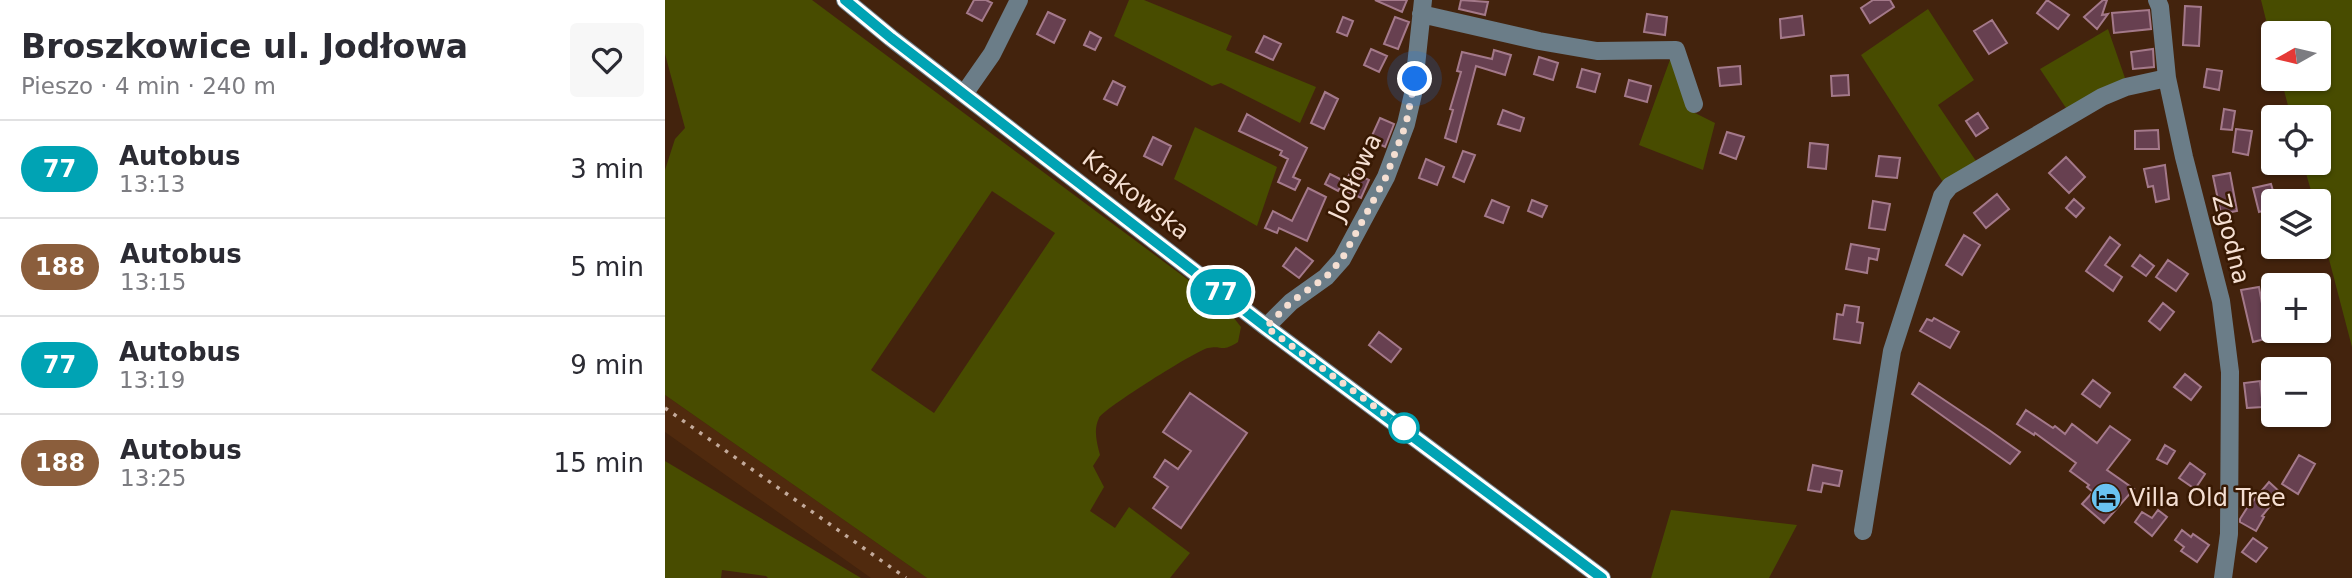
<!DOCTYPE html>
<html lang="pl">
<head>
<meta charset="utf-8">
<style>
	body { margin:0; font-family:"DejaVu Sans",sans-serif; background:#f7f7f7; color:#2b2b33; height:100vh; display:flex; flex-direction:column; font-size:26px; white-space:nowrap }
	* { box-sizing:border-box; margin:0 }
	p { font-size:23px; color:#7c7c81 }
	.icon { flex:none; width:38px; height:38px; fill:none; stroke:currentColor; stroke-width:2; stroke-linecap:round; stroke-linejoin:round }
	.map { position:relative; flex:1; overflow:hidden }
	.side { display:flex; flex-direction:column; background:#fff; width:665px }
	.side>* { flex:none }
	.badge { padding:0 14px; border-radius:23px; font-size:24px; line-height:46px }
	.needle { width:46px; rotate:262deg }
	.tools { position:absolute; left:1596px; top:21px; display:grid; gap:14px }
	.tools a { display:grid; place-items:center; width:70px; height:70px; border-radius:7px; background:#fff; box-shadow:0 2px 5px #0004; font-size:35px }
	.you { position:absolute; width:35px; height:35px; margin:-18px; border:5px solid #fff; border-radius:50%; background:#1a73e8; box-shadow:0 0 0 10px #1a73e833 }
	.map>.badge { position:absolute; translate:-50% -50%; box-shadow:0 0 0 4px #fff }
	.round { display:grid; place-items:center; flex:none; width:74px; height:74px; border-radius:7px; background:#f7f7f7 }
	.headline { display:flex; align-items:center; justify-content:space-between; height:119px; padding:0 21px }
	h1 { font-size:33px; font-weight:700; line-height:52px }
	ul { padding:0; list-style:none }
	li { display:flex; align-items:center; gap:21px; height:98px; padding:0 21px; border-top:2px solid #e1e1e2 }
	li div { flex:1 }
	li b { display:block; font-size:26px }
	li em { font-style:normal }
	li .badge { min-width:77px; font-weight:700; text-align:center }
	main { display:flex; flex:1; min-height:0 }
	.map>svg:first-child { display:block }
	.built { fill:#502a0e }
	.green { fill:#484c00; fill-rule:evenodd }
	.building { fill:#674050; stroke:#a4798a; stroke-width:2 }
	.lines { fill:none; stroke-linecap:round; stroke-linejoin:round }
	.minor { stroke:#6b7d88; stroke-width:18 }
	.rail { stroke:#c3aa9b; stroke-width:3.5; stroke-dasharray:3.5 7; stroke-linecap:butt }
	.line-casing { stroke:#fff; stroke-width:16 }
	.line { stroke:#00a3b4; stroke-width:10 }
	.walk { stroke:#f5dfd2; stroke-width:7; stroke-dasharray:0 12.6 }
	.stop-dot { fill:#fff; stroke:#00a3b4; stroke-width:3.5 }
	.labels { text-anchor:middle; dominant-baseline:central; stroke-width:5; stroke-linejoin:round; paint-order:stroke }
	.street-label { font-size:24px; fill:#f5dfd2; stroke:#381903 }
	.poi-label { font-size:24px; fill:#f5dfd2; stroke:#381903; text-anchor:start }
</style>
</head>
<body>
<main>
<section class="side">
<div class="headline"><div><h1>Broszkowice ul. Jodłowa</h1><p>Pieszo · 4 min · 240 m</p></div><a class="round"><svg class="icon" aria-label="heart" viewBox="0 0 24 24"><path d="M12 20l-8-8c-3-5 5-10 8-4 3-6 11-1 8 4z"/></svg></a></div>
<ul>
<li><span class="badge" style="background:#00a3b4;color:#fff">77</span><div><b>Autobus</b><p>13:13</p></div><em>3 min</em></li>
<li><span class="badge" style="background:#8b5e3c;color:#fff">188</span><div><b>Autobus</b><p>13:15</p></div><em>5 min</em></li>
<li><span class="badge" style="background:#00a3b4;color:#fff">77</span><div><b>Autobus</b><p>13:19</p></div><em>9 min</em></li>
<li><span class="badge" style="background:#8b5e3c;color:#fff">188</span><div><b>Autobus</b><p>13:25</p></div><em>15 min</em></li>
</ul>
</section>
<div class="map">
<svg width="1687" height="578" viewBox="0 0 1687 578">
	<rect width="100%" height="100%" fill="#43230d"/>
	<path class="built" d="M0,395l262,183h-56l-206,-146z"/>
	<path class="green" d="M0,0h147l414,308 15,19 -3,15c-17,11 -15,3 -30,6 -11,2 -105,61 -109,70 -6,12 -2,25 1,37l-7,11 11,21 -14,24 25,17 14,-21 61,46 -20,25h-243l-262,-183v-225l10,-31 10,-11 -20,-74zM327,191l63,42 -121,180 -63,-43z
		M464,0h15l88,36 -6,14 90,37 -16,36 -79,-40 -9,3 -98,-50z
		M1596,0h91v347l-33,-126v-20h-5l-11,-38h16v-46h-28l-10,-38h38v-46h-46v15z
		M1263,9l46,71 -36,25 38,56 -33,21 -82,-127z
		M1443,29l17,49 -57,33 -28,-42z
		M1006,57l20,54 24,12 -12,47 -64,-25z
		M530,127l82,40 -20,59 -83,-47z
		M0,461l196,117h-93l-2,-2 -44,-6 -1,8h-56z
		M1006,510l126,15 -28,53h-118z"/>
	<path class="building" d="M309,0h12l6,3 -10,18 -15,-8z
		M710,0h32l-5,12z
		M796,0l27,2 -3,13 -26,-6z
		M1208,0h17l4,7 -24,16 -9,-15z
		M1382,0l22,15 -11,14 -21,-16z
		M1438,0h4l-5,15 6,-1 -11,15 -13,-12z
		M1520,6l16,1 -2,39 -16,-1z
		M1484,10l2,19 -37,4 -2,-20z
		M383,12l17,8 -11,23 -17,-9z
		M982,14l20,3 -2,18 -21,-3z
		M1137,16l2,19 -23,3 -1,-19z
		M678,17l10,4 -6,15 -10,-4z
		M730,17l14,5 -11,27 -14,-5z
		M1327,20l15,23 -18,11 -15,-23z
		M425,32l11,6 -6,12 -11,-5z
		M599,36l17,8 -8,16 -17,-8z
		M706,49l16,7 -8,16 -15,-7z
		M1488,49l1,18 -21,2 -2,-17z
		M829,50l17,5 -6,20 -29,-9 -20,76 -11,-4 8,-28 -3,-1 11,-37 -4,-1 5,-19 30,7z
		M874,57l19,6 -5,17 -19,-6z
		M1075,66l1,18 -21,2 -2,-18z
		M917,69l18,5 -5,18 -18,-5z
		M1542,69l15,2 -3,19 -15,-3z
		M1183,75l1,20 -17,1 -1,-20z
		M964,80l22,6 -4,16 -22,-6z
		M448,81l12,6 -8,18 -13,-6z
		M660,92l13,7 -14,30 -13,-6z
		M1559,109l11,2 -3,19 -11,-1z
		M838,110l21,8 -4,13 -22,-7z
		M1313,113l10,15 -12,8 -10,-15z
		M582,114l60,34 -14,29 7,3 -5,10 -17,-8 10,-23 -8,-4 2,-4 -43,-20z
		M715,118l14,6 -9,23 -15,-7z
		M1571,129l16,2 -4,24 -15,-3z
		M1493,130l1,19h-24v-18z
		M1062,132l17,5 -8,22 -16,-6z
		M488,137l18,9 -9,19 -18,-9z
		M1145,143l18,2 -2,24 -18,-2z
		M798,151l12,4 -11,27 -11,-5z
		M1214,156l21,2 -3,20 -21,-2z
		M1401,157l19,20 -16,16 -20,-20z
		M761,159l18,8 -7,18 -18,-7z
		M1500,165l4,34 -13,3 -3,-16 -5,1 -4,-18z
		M686,171l18,9 -8,18 -19,-9z
		M1565,173l7,38 -16,3 -8,-38z
		M665,174l14,7 -6,10 -13,-7z
		M1606,184l5,17h-3v7l-14,4 -6,-24z
		M643,188l18,9 -19,44 -28,-13 -2,5 -12,-5 8,-17 19,10z
		M1332,194l12,15 -23,19 -12,-15z
		M1409,199l10,9 -8,9 -10,-9z
		M827,200l17,7 -6,16 -18,-7z
		M867,200l15,6 -5,11 -14,-6z
		M1208,201l17,3 -5,26 -16,-2z
		M1299,235l16,10 -18,30 -16,-10z
		M1445,237l10,8 -15,20 17,12 -9,14 -27,-20z
		M1186,244l28,5 -2,11 -8,-2 -2,15 -21,-4z
		M631,248l17,13 -14,17 -16,-12z
		M1475,255l14,11 -8,10 -14,-10z
		M1503,260l20,14 -12,17 -20,-14z
		M1594,287l6,33 4,-1 4,18 -20,5 -12,-52z
		M1498,303l11,9 -14,18 -11,-9z
		M1180,305l14,2 -2,15 6,1 -3,20 -26,-4 3,-25 6,1z
		M1269,318l25,14 -9,16 -30,-17 7,-12 5,2z
		M714,332l22,17 -10,13 -22,-17z
		M1520,374l16,13 -10,13 -17,-13z
		M1428,380l17,13 -10,14 -18,-13z
		M1595,381l3,26 -16,1 -3,-25z
		M1254,383l70,47 31,22 -10,12 -98,-70z
		M525,393l57,40 -66,95 -28,-20 15,-21 -14,-10 11,-17 13,9 13,-18 -28,-19z
		M1361,410l27,18 2,-2 10,8 7,-10 25,19 13,-17 20,14 -23,30 27,19 -30,34 -22,-19 11,-12 -6,-5 2,-2 -19,-14 6,-8 -41,-30 -1,2 -17,-11z
		M1500,445l10,6 -8,13 -10,-5z
		M1634,455l16,9 -17,30 -16,-10z
		M1525,463l15,11 -10,15 -16,-11z
		M1148,465l29,6 -3,15 -16,-3 -2,9 -13,-2z
		M1604,482l12,11 -19,23 2,1 -8,14 -16,-9v-3l7,-11z
		M1493,510l9,7 -15,19 -17,-14 7,-10 10,6z
		M1517,530l9,7 2,-3 16,11 -12,17 -16,-11 3,-4 -9,-7z
		M1588,538l14,10 -11,14 -14,-10z"/>
	<g class="lines">
		<path class="minor" d="M180,0l46,38 375,289 336,251
			M1492,0l3,7 7,71 17,79 37,144 9,71 -1,162 -6,44
			M756,14l118,27 58,10 79,-1 18,54
			M299,94l28,-40 27,-54
			M601,327l25,-25 35,-25 16,-18 44,-82 20,-53 7,-30 10,-94
			M1198,531l29,-180 50,-155 8,-10 152,-89 24,-10 41,-9"/>
		<path class="rail" d="M0,408l241,170"/>
	</g>
	<g class="lines">
		<g class="line-casing">
			<path id="line" d="M180,0l46,38 375,289 336,251"/>
		</g>
		<use href="#line" class="line"/>
		<path class="walk" d="M739,428l-138,-101 25,-25 35,-25 16,-18 44,-82 20,-53 9,-45"/>
	</g>
	<defs>
		<g id="hotel-disc" transform="scale(1.575)"><circle r="9.5" fill="#6ac3f1" stroke="#381903"/><path d="M-6-4.5h1.5V1H6V5H4.5V3h-9V5H-6ZM-4 0a1.8 1.8 0 1 1 3.6 0ZM.5 0V-2.5h3Q6-2.5 6 0Z" fill="#111"/></g>
	</defs>
	<g fill-rule="evenodd">
		<use href="#hotel-disc" x="1441" y="498"/>
	</g>
	<circle class="stop-dot" cx="739" cy="428" r="14"/>
	<g class="labels">
		<g class="street-label">
			<text transform="translate(690 177) rotate(-65)">Jodłowa</text>
			<text transform="translate(471 195) rotate(38)">Krakowska</text>
			<text transform="translate(1566 239) rotate(76)">Zgodna</text>
		</g>
		<g class="poi-label">
			<text x="1464" y="498">Villa Old Tree</text>
		</g>
	</g>
</svg>
<div class="tools">
<a><svg class="needle" viewBox="-14 -14 28 28"><path d="M0-13l5 13h-10z" fill="#e53935"/><path d="M0 13l5-13h-10z" fill="#7c7c81"/></svg></a>
<a><svg class="icon" aria-label="locate" viewBox="0 0 24 24"><circle cx="12" cy="12" r="6"/><path d="M12 2v4M12 18v4M2 12h4M18 12h4"/></svg></a>
<a><svg class="icon" aria-label="layers" viewBox="0 0 24 24"><path d="M12 4l9 5-9 5-9-5zM3 14l9 5 9-5"/></svg></a>
<a>+</a>
<a>−</a>
</div>
<div class="you" style="left:750px;top:79px"></div>
<b class="badge" style="left:556px;top:292px;background:#00a3b4;color:#fff">77</b>
</div>
</main>
</body>
</html>
